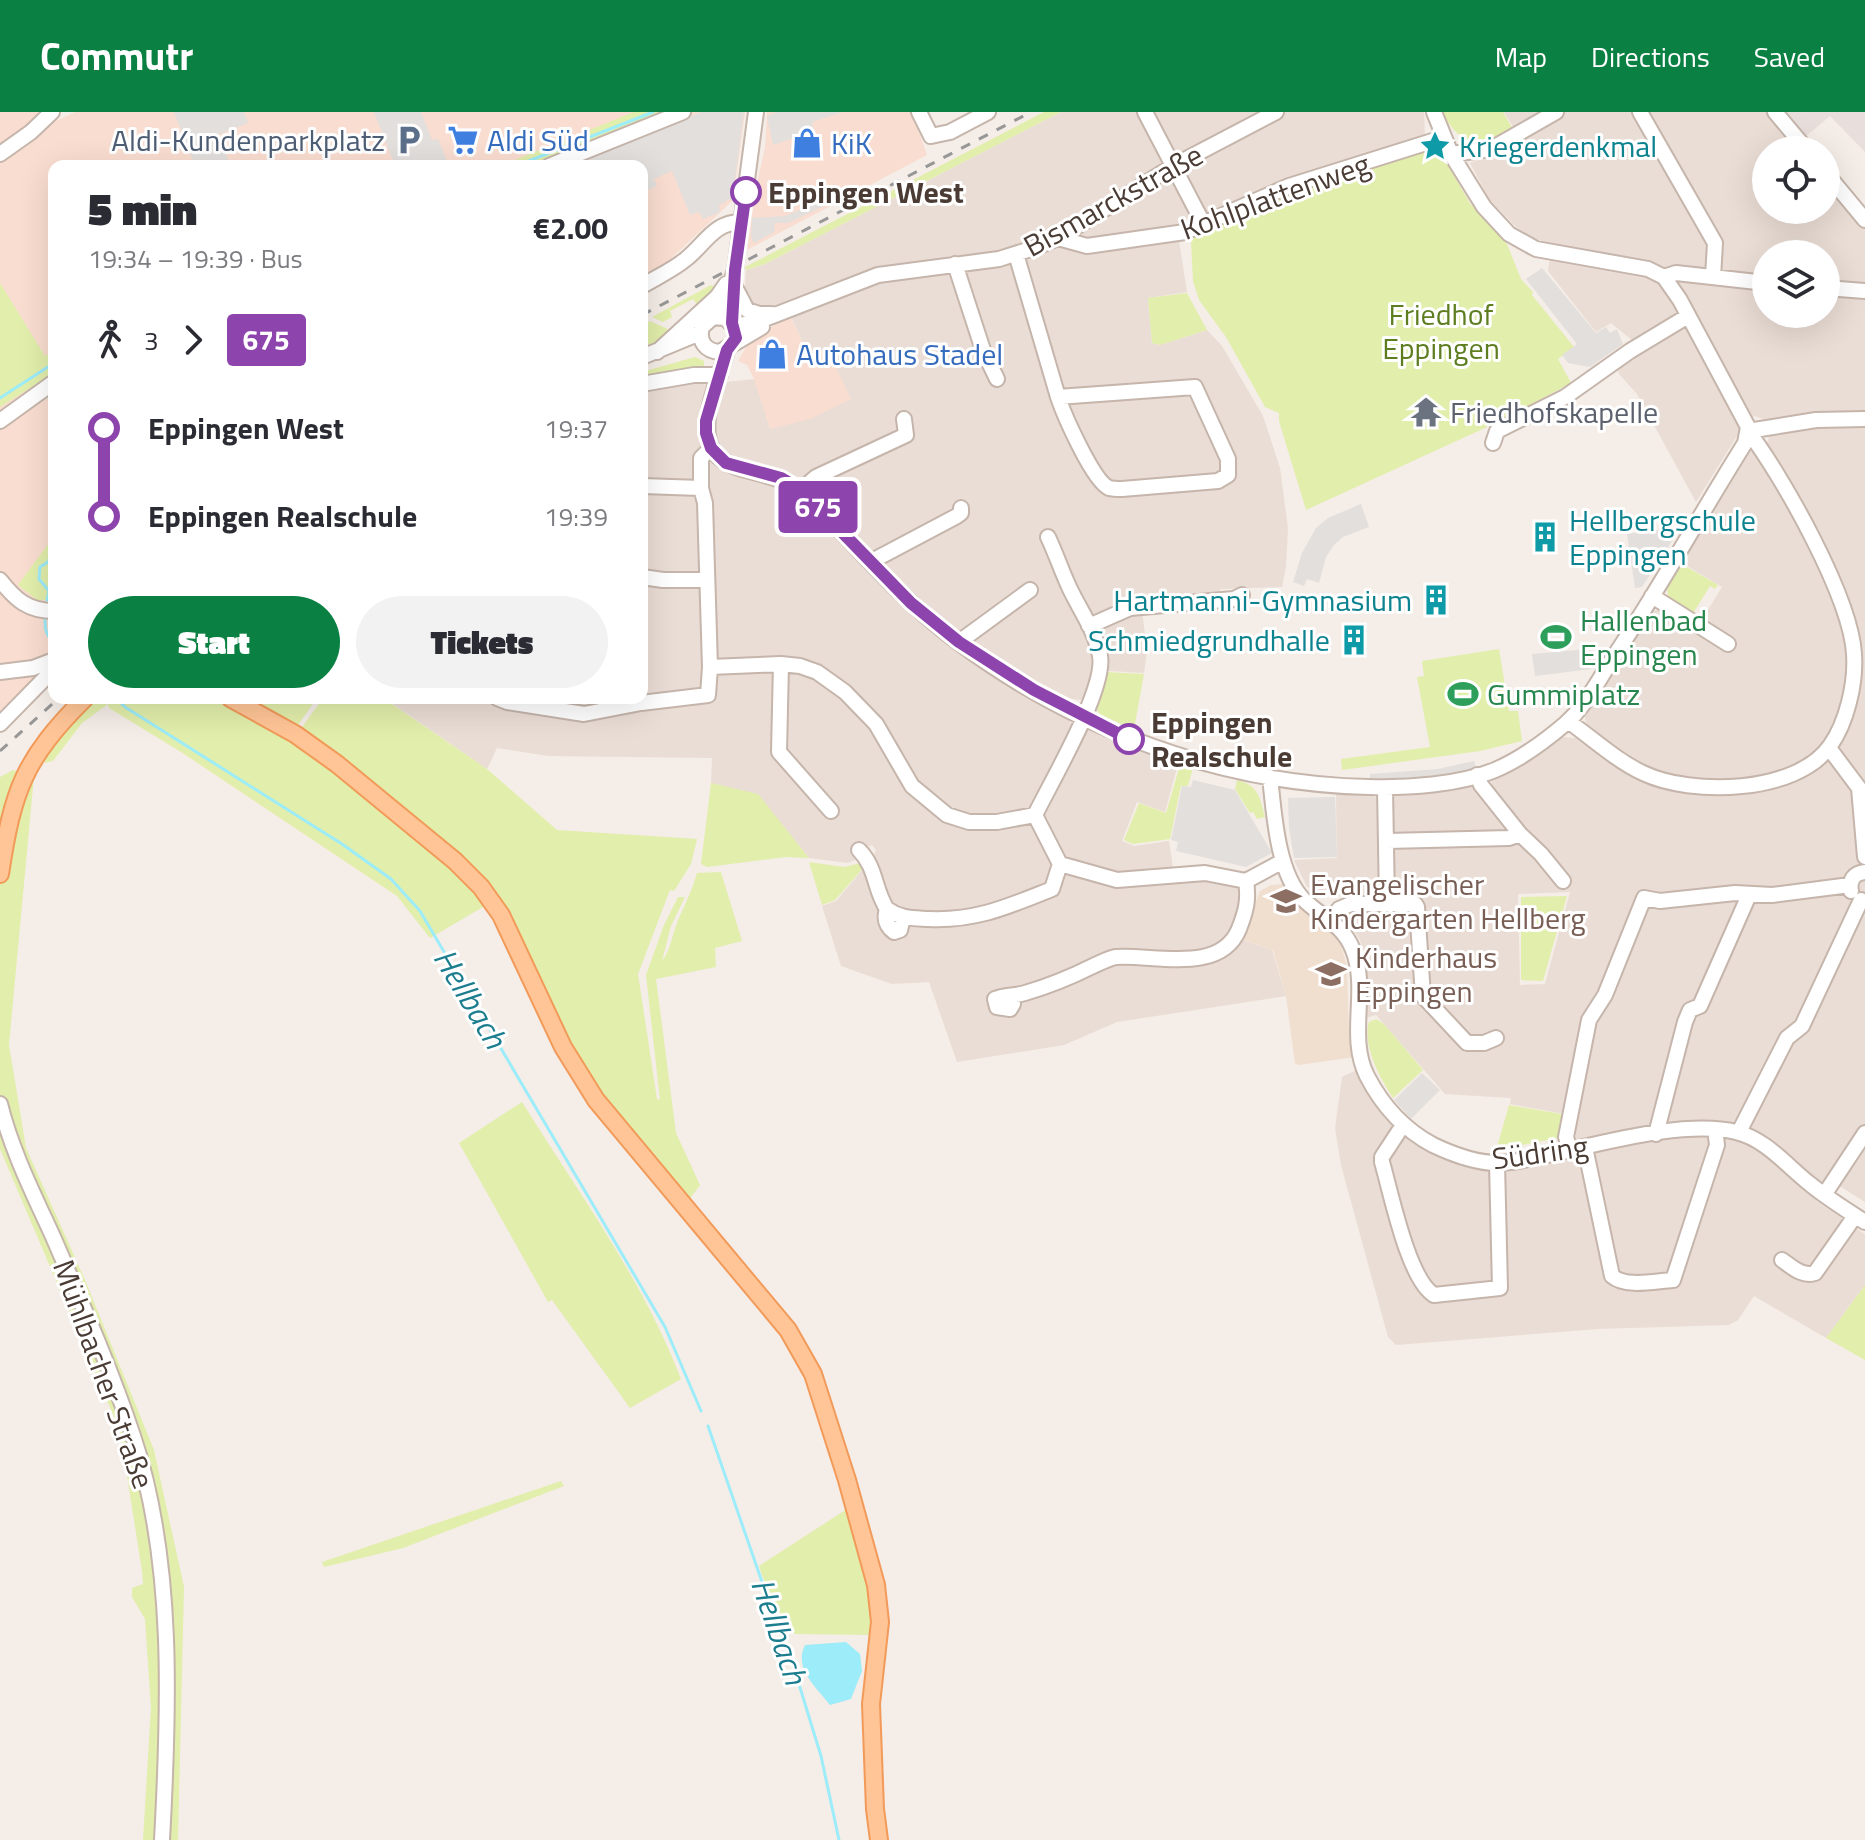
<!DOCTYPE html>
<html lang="en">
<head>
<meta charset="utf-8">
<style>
	body { margin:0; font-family:"Titillium Web",sans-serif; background:#f2f2f3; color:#2b2b33; height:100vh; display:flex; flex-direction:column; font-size:30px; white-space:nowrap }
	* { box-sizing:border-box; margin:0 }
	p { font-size:26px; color:#7c7c81 }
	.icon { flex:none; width:44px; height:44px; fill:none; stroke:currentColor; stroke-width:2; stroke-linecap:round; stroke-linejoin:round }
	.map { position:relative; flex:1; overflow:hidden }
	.drawer { position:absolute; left:48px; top:48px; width:600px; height:544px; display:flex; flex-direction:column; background:#fff; border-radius:16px; box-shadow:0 8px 32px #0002 }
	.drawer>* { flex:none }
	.badge { padding:0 16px; border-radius:6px; font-size:28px; line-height:52px }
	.buttons { position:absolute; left:1752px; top:24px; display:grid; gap:16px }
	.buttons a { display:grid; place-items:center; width:88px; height:88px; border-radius:50%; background:#fff; box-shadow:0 8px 32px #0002; font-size:40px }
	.map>.badge { position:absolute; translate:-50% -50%; box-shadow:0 0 0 4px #fff }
	.legs { display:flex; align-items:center; gap:12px; height:88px; padding:0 40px; font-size:26px }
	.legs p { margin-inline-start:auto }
	.head { display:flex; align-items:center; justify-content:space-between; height:136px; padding:0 40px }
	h1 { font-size:44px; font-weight:800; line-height:60px }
	.button { display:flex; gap:16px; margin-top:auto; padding:16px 40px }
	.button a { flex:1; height:92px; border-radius:48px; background:#0b8043; color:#fff; font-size:32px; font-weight:800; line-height:92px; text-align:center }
	.button a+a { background:#f2f2f3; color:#2b2b33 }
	ul { padding:0 40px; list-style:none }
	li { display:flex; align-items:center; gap:28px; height:88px; font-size:30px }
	li i { display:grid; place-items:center; width:12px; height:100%; margin:0 10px; background:currentColor }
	li i::after { content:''; width:20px; height:20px; margin:-10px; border:6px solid; border-radius:50%; background:#fff }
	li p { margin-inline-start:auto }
	li:first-child i { background:linear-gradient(#0000 50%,currentColor 0) }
	li:last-child i { background:linear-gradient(currentColor 50%,#0000 0) }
	header { display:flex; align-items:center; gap:48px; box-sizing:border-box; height:112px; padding:0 40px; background:#0b8043; color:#fff }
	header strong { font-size:38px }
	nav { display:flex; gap:44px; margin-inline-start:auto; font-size:28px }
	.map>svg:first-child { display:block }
	.residential { fill:#eaddd5; fill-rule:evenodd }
	.commercial { fill:#f9ddd0 }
	.industrial { fill:#e8dfdc }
	.education { fill:#f0decf }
	.green { fill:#e2eeab }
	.parking { fill:#e3dfdc }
	.water { fill:#9decf9 }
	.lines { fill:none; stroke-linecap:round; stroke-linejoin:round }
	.stream { stroke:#9decf9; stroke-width:3 }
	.minor-casing { stroke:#c5b5ab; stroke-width:18 }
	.major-casing { stroke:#f29a59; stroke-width:20 }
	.minor { stroke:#fff; stroke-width:14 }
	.major { stroke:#ffc597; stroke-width:16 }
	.rail { stroke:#979797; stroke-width:3; stroke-dasharray:10 10; stroke-linecap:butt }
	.line-1-casing { stroke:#fff; stroke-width:18 }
	.line-1 { stroke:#8e44ad; stroke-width:12 }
	.stop-1-dot { fill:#fff; stroke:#8e44ad; stroke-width:4 }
	.labels { text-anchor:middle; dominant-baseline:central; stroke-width:6; stroke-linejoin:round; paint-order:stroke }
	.service-label { font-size:30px; fill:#4e5e75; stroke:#fff; text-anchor:end }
	.shop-label { font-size:30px; fill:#366cbe; stroke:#fff; text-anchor:start }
	.culture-label { font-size:30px; fill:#0d838f; stroke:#fff; text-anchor:start }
	.stop-label { font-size:30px; font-weight:bold; fill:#4a3c35; stroke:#fff; text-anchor:start }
	.street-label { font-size:30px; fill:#4a3c35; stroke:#fff }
	.park-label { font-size:30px; fill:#5d7d20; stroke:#fff }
	.worship-label { font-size:30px; fill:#5b616d; stroke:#fff; text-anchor:start }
	.leisure-label { font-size:30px; fill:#27864d; stroke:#fff; text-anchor:start }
	.education-label { font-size:30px; fill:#785e54; stroke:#fff; text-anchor:start }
	.water-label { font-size:32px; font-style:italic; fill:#1c7d8e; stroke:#fff }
</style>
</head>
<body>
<header>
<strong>Commutr</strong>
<nav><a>Map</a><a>Directions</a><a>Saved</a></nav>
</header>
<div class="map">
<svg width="1865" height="1728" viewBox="0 0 1865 1728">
	<rect width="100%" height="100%" fill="#f5ede7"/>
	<path class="residential" d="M1061,0h363l1,24 -248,92 10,64 -39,6 4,45 8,2 47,-15 15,16 41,70 17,52 8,60 -2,39 -4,20 -61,2 -6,9 -74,5 6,48 -3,22 -51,-3 -3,16 -8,14 -10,-1 -7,17 6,7 107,41 -13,48 -28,-10 -15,39 12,5 35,-5 6,40 23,-3 43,9 5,15 -17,33 43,15 14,46 -169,26 -53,23 -107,17 -28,-80 -37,2 -51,-18 -19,-60 14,-5 37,-44 3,-7 -4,-5 -16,7 1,7 -9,4 -39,-5 -51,-63 -47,-12 1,-25 -163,-2 -52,-8 -10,21 -103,-71h258v-310l57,-10 9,6 47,-5 15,50 57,-79 -12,4 -8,-2 -22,-48 -15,5 -15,-3 -6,-5 -4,-13 1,-18 19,-6z
		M1504,0h266l31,38h-35v60h60v-29l39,48v973l-35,-22 -14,21 49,33v51l-39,53 -72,-42 -16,24 -9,5 -131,4 -202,16 -8,-8 -47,-172 -6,-37 7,-51 17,-8 34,55 19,17 23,12 66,17 76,-14 -2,-40 -65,-12 1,-6 -66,-4 -69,-79 -10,3 1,-53 -7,-25 -13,-19 -2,-25 -22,-1 -16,-8 -13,-27 43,-2 -1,-64 37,2 5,3 13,1 2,-5 77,-10 8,5 14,-4 -1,-7 70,-42 15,1 11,-10 -3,-15 69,-102 8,-2 35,20 26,-42 -42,-25 69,-110h7l4,8 12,-7 -5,-10 2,-6 5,-2 -3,-13 -16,-6 -15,7 2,5 -46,74 -59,-108 -18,-20 -2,-8 81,-47 -6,-10 -59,32 -22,-18 -15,9 -48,-61 4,-27 -23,-7 -16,-13 -24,-25 -19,-36 52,-21zM1766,142h60v60h-60zM1570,780l-25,92 -25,1 -2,-91z"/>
	<path class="commercial" d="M0,0h48l6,10 21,-10h670l-12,88 -71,67 -20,11v-112h-588v502l-54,48z
		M767,0h145l15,43 -180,95 7,-54 11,-48z
		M790,204l17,36 6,-2 2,4 12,-5 24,50 -41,20 -40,10 -16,-50 -7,-14 -9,-4 12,-21z"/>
	<path class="industrial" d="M1783,0h82v40l-35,-36 -26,22z"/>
	<path class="education" d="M1285,772l42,37 14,25 6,20 2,70 6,21 -57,8 -3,-2 -9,-67 -13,-46 -32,-11 19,-48 11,-6z"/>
	<path class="green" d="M634,0h28l-129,54h-33z
		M1044,0h17l-296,152 -19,6 -1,-3z
		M1442,0h61l11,19c-33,18 -54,16 -72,-19z
		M1423,37l17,3 31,53 9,4 27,35 14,35 12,13 -1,3 42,52 -16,12 13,24 -69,37 -10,-6 -4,3 -1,10 -181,83 -27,-89v-8l-14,-6 -39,-70 -27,-37 -6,-19 -2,-39 10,-14 93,-40 28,-4z
		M0,171l45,73 9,-4v21l-54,34z
		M711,173l6,2 -19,19 -5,-7 -23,12 2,6 -9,5 -11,-5z
		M1187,181l20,37 -47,15 -8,-2 -4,-45z
		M650,209l22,10 -18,12 -12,3v-20z
		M695,245l9,4v7l-62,12v-8z
		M54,424v17l-5,9 5,3v35h-17l-19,-15z
		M1680,451l38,22 -3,4 -5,-3 -18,29 -24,-17 -1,-14z
		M1499,537l10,62h9l4,30 -42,10 -138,19 -1,-11 89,-12 -13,-70 7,-1 -2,-15z
		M1106,560l38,2 -10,55 -34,-14c-9,-13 1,-30 6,-43z
		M93,586h130l77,32 23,-32h60l104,71 70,61 140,9 -6,25 -17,27 -4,-1 -32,84 19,125 3,1 -14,-125 18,-50 14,-28h7l-14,29 -9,35c8,-10 10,-25 15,-38 7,-17 15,-32 20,-50l24,-1 21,69 -27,7 1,19 -60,12 20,154 24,52 -12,16 -91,-111 -109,-186 -58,34 -33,-42 -216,-144 -72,-44 -1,-4 -26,19 -29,38 -8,2 -3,-6z
		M240,586h77l-21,30z
		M1180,653l13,3 -5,18h-7l-11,53 -37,5 -9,-4 15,-37 27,10z
		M13,658l21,6 -25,269 17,103 59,132 69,170 30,137 -6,253h-35l8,-132 -6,-89 -13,-22v-9l11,-4 -1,-13 -22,-140 -120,-282v-372z
		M1237,668c21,5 23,17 28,37l-8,2 -4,-7 -3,1 -15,-24z
		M711,671l47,11 51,64 -23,-1 -79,10 -6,-3z
		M809,750l35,5 21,-5 1,3 -31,35 -13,5z
		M1567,784l-24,85 -22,-1v-83z
		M1376,907l8,5 39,46 -30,28c-13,-20 -31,-52 -24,-76z
		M522,990c56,90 121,178 159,277l-51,29 -78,-108 -4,2 -89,-159z
		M1509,993l58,10 -4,22 -46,9 -20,1z
		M1865,1173v75l-39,-22z
		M561,1369l3,5 -161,62 -79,19 -2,-5z
		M850,1395l22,89v39l-77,-1 -16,-11 -20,-57z"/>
	<path class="parking" d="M174,0h70l4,11 -30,12 13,31h-36z
		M374,0h47l11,28 6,-1 11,27h-54z
		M701,0h43l-12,88 -5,-1 -1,3 -7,3 1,7 -17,7 -4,-7 -9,3 -18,-44 -18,8 3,7 -15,7v-27h-70z
		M777,0h66l-31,10 2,9 -41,14 -6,-29z
		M825,87l3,5 -40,19h-13l-1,9 -20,11 -3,-6 1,-19 33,-2z
		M1542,156l54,65 10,-6 4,6 7,-4 6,15 -33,23 -22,-4 -6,-8 15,-11 -51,-65z
		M1361,392l8,23 -26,10 -9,8 -8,12 -7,26 -12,-4 -3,7 -11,-4 9,-29 14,-25 12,-10z
		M1672,416l2,10 -32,49 -7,1 -8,-54z
		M1588,537l3,20 -56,7 -3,-22z
		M1474,649l2,7 -37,9 -69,4v-7l68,-5z
		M1193,668l42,10 37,63 -26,14 -70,-16 2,-9 -7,-2 11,-54 9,1z
		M1335,685l2,60 -43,1 -5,-30 -1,-30z
		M1422,961l18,17 -29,29 -17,-19z"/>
	<path class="water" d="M846,1530l14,12 2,17 -11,28 -21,6c-13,-17 -37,-37 -25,-60z"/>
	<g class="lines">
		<path class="stream" d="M516,54l137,-54
			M0,286l54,-35
			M49,286l5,19
			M47,488l2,-9 -10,-12 1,-12 8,-5 6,-12
			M45,505c0,10 0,19 9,24
			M116,586l9,9 217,137 49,35 29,32 245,416 36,84
			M708,1314l70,202 16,40 27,88 18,84"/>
		<g class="minor-casing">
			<path id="minor" d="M919,0l12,24 19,-4 38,-20
				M1145,0l58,111
				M1640,0l75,131 -2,34
				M1775,0l32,38
				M0,42l31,-22 21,-20
				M1451,42l40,-5 65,-37
				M549,54l134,-54
				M1826,61l39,47
				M1058,126l29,8 98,-14 104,-46 153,-48
				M1016,142l42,143 137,-10 33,72v16l-10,6 -96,8c-4,0 -9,0 -13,-1 -16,-7 -45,-73 -51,-91
				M955,152l28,86 14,29
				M1664,165l12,-4 90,10
				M642,174c15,-9 31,-16 44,-27 19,-15 28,-37 55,-37
				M735,175l12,23 12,4h13
				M1826,176l39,3
				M716,205l8,-13 11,-34 21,-158
				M734,214l23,-4 121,-47 121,-16 35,-11 24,-10 117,-73 101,-53
				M734,230l2,-13 -11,-11 -12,-1 -11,10c-4,14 3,24 18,25l42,-25
				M727,238c-9,36 -44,99 9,117 24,8 42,9 65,23 51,51 98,108 157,152 118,88 263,142 411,145 38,1 90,-2 126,-17 24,-10 50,-29 70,-46 21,-18 35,-47 50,-69 46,-69 86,-142 130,-212l3,-16 -68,-127 -16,-23 -16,-8 -112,-20 -27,-15 -25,-27 -33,-53 -17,-42
				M657,240l60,-55 9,-13
				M642,245l58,-24
				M642,272l52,-9h26
				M0,309l54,-39
				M1748,319l68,-11 49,-1
				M1493,331l4,-12 68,-34 65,-46 58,-35
				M642,374l59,2
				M801,378l15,-13 90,-42 -2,-16
				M872,449l85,-45 4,-3v-5
				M642,465l21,3h44
				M0,468c16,20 28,31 54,31
				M1652,484l76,48
				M1089,514l41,-18 104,-9 8,-4
				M959,530l71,-52
				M781,552l-2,88 52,59
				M710,555l71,-3 19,2 17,6 28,20 31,32 36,62 35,29 22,7h28l38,-7c16,-33 71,-126 65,-159 -4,-24 -20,-46 -30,-67 -8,-17 -14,-35 -22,-52
				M0,560l33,-4 21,-8
				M497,586l10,4 77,12 57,-11
				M635,586l6,5 67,-8 2,-28 -5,-164 -4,-15v-30l10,-10
				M1568,609c24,17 49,40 75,52 48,23 153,21 187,-27 17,-24 26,-63 24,-92 -3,-56 -71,-177 -106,-223
				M0,612l51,-52v-9
				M1829,636l30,40 6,69
				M1477,663l4,10 39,49
				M1270,665c4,36 7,95 33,122 18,18 40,25 50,51 16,40 -6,86 14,126 15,29 36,53 66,69 19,9 42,18 64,18 20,0 40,-6 60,-10 50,-11 130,-33 179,-21 30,7 51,34 74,52 17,14 36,26 55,38
				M1385,676l2,115
				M1035,703l25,49 57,16 88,-7 41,8 37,-20
				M1387,729l122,-3 11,-4 21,20 22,27
				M859,738c18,18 15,40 28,59
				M1851,779c-2,-11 3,-18 14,-19
				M903,806l-3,12 -6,2c-8,-6 -10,-14 -7,-23 14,10 26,9 42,10 48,2 80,-13 123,-30l8,-25
				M1331,807l8,-10 12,-5h64l2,3 6,89 44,47h17l12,-5
				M1012,884l1,8 -3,5 -13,-2 -2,-8c9,-4 20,-3 30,-6 24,-7 46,-16 68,-27 7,-3 16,-8 23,-9 38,-3 104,18 123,-28 7,-18 10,-29 7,-48
				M0,992c12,48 34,91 54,135 28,65 57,130 79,197 42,124 36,275 29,404
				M1403,1013l-21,32v5c9,31 26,117 52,133l66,-7 -3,-125
				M1739,1020l48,-94 15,-12 59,-126
				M1656,1022l29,-112 5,-12 10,-4 49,-111
				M1585,1035l27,129c14,12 43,5 61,4l44,-135 -2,-16
				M1570,1038l-4,-13 23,-117 16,-25 39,-97 16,3 75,-8 37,2 78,-10
				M1824,1083l41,-62
				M1782,1148c10,7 20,17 33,13l40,-57"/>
		</g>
		<g class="major-casing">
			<path id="major" d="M230,586l65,36 42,30 118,97 26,26 20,28 62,132 33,53 192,230 25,44 34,106 29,105 4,37 -9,82 4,105 4,31
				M0,762c13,-85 24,-115 85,-176"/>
		</g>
		<use href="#minor" class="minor"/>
		<use href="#major" class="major"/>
		<path class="rail" d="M642,203l389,-203
			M0,639l59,-53"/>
	</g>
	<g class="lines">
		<g class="line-1-casing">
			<path id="line-1" d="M746,80l-11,78 -3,53 4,15 -9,12 -21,71v12l5,15 15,15 55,15 20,12 110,113 48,39 75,48 95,49"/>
		</g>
		<use href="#line-1" class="line-1"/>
	</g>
	<defs>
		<g id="parking-bare" transform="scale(2.4)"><path d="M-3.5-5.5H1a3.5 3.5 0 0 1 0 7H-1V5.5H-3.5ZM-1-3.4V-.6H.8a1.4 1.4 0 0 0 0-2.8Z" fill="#5c6f8a" stroke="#fff" stroke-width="2.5" paint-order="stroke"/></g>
		<g id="supermarket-bare" transform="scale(2.4)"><path d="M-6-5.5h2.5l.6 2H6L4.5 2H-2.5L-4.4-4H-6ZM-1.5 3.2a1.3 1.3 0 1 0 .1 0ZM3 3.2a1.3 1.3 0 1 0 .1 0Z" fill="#3f7fe0" stroke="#fff" stroke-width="2.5" paint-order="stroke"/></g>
		<g id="shop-bare" transform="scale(2.4)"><path d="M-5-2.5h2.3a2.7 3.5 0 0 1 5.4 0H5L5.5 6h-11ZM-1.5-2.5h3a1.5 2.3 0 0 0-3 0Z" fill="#3f7fe0" stroke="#fff" stroke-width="2.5" paint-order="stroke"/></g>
		<g id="sight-bare" transform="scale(2.4)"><path d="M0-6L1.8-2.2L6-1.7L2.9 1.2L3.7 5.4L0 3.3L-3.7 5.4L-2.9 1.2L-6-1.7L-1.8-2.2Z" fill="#0f9aa8" stroke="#fff" stroke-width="2.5" paint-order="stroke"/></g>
		<g id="temple-bare" transform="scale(2.4)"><path d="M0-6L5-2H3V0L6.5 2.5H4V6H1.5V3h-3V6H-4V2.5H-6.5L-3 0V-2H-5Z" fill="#6b7280" stroke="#fff" stroke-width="2.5" paint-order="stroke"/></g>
		<g id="building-bare" transform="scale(2.4)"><path d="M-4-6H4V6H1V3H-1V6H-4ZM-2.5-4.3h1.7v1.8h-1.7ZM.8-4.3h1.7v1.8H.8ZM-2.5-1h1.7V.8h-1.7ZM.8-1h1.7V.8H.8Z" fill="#0f9aa8" stroke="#fff" stroke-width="2.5" paint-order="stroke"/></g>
		<g id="stadium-bare" transform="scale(2.4)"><path d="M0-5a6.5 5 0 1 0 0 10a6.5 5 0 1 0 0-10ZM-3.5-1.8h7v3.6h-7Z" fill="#2e9e5b" stroke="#fff" stroke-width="2.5" paint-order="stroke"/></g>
		<g id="school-bare" transform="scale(2.4)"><path d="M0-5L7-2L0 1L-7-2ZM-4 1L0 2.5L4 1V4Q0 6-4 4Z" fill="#8d6e63" stroke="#fff" stroke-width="2.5" paint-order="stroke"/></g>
	</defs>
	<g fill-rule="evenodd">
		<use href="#parking-bare" x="409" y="28"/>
		<use href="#supermarket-bare" x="463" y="28"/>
		<use href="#shop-bare" x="807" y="31"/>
		<use href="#sight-bare" x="1435" y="34"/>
		<use href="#shop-bare" x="772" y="242"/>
		<use href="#temple-bare" x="1426" y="300"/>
		<use href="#building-bare" x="1545" y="425"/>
		<use href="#building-bare" x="1436" y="488"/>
		<use href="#stadium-bare" x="1556" y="525"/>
		<use href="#building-bare" x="1354" y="528"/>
		<use href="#stadium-bare" x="1463" y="582"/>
		<use href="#school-bare" x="1286" y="789"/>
		<use href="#school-bare" x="1331" y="862"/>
	</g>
	<g class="stop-1-dot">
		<circle cx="746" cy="80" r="14"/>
		<circle cx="1129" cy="627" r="14"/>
	</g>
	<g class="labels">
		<g class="service-label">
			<text x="385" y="28">Aldi-Kundenparkplatz</text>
		</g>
		<g class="shop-label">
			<text x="487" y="28">Aldi Süd</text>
			<text x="831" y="31">KiK</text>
			<text x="796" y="242">Autohaus Stadel</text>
		</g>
		<g class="culture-label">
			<text x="1459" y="34">Kriegerdenkmal</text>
			<text x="1569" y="408">Hellbergschule<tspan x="1569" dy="34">Eppingen</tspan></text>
			<text x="1412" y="488" text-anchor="end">Hartmanni-Gymnasium</text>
			<text x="1330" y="528" text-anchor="end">Schmiedgrundhalle</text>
		</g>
		<g class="stop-label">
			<text x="768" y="80">Eppingen West</text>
			<text x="1151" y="610">Eppingen<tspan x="1151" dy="34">Realschule</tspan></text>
		</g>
		<g class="street-label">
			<text transform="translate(1275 84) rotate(-20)">Kohlplattenweg</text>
			<text transform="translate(1113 88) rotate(-29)">Bismarckstraße</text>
			<text transform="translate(1540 1040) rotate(-8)">Südring</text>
			<text transform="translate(104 1262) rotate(70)">Mühlbacher Straße</text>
		</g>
		<g class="park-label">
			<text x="1441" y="202">Friedhof<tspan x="1441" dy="34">Eppingen</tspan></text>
		</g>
		<g class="worship-label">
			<text x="1450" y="300">Friedhofskapelle</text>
		</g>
		<g class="leisure-label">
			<text x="1580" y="508">Hallenbad<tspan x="1580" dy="34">Eppingen</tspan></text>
			<text x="1487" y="582">Gummiplatz</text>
		</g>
		<g class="education-label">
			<text x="1310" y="772">Evangelischer<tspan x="1310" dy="34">Kindergarten Hellberg</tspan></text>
			<text x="1355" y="845">Kinderhaus<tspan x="1355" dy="34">Eppingen</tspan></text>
		</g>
		<g class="water-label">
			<text transform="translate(471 886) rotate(59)">Hellbach</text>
			<text transform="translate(780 1519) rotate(71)">Hellbach</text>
		</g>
	</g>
</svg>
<div class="buttons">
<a><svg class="icon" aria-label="locate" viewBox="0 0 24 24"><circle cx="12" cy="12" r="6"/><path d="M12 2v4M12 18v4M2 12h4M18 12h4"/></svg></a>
<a><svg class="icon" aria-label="layers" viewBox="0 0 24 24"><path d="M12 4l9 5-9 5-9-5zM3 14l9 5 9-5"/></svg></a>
</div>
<b class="badge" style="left:818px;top:395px;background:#8e44ad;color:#fff">675</b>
<section class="drawer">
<div class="head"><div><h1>5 min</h1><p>19:34 – 19:39 · Bus</p></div><b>€2.00</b></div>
<div class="legs"><svg class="icon" aria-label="walk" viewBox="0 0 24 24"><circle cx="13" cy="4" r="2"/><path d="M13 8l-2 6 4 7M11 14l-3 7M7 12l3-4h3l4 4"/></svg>3<svg class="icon" aria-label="forward" viewBox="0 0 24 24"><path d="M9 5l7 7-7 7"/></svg><b class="badge" style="background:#8e44ad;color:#fff">675</b></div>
<ul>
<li><i style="color:#8e44ad"></i><b>Eppingen West</b><p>19:37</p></li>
<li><i style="color:#8e44ad"></i><b>Eppingen Realschule</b><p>19:39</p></li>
</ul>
<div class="button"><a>Start</a><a>Tickets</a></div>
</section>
</div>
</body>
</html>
